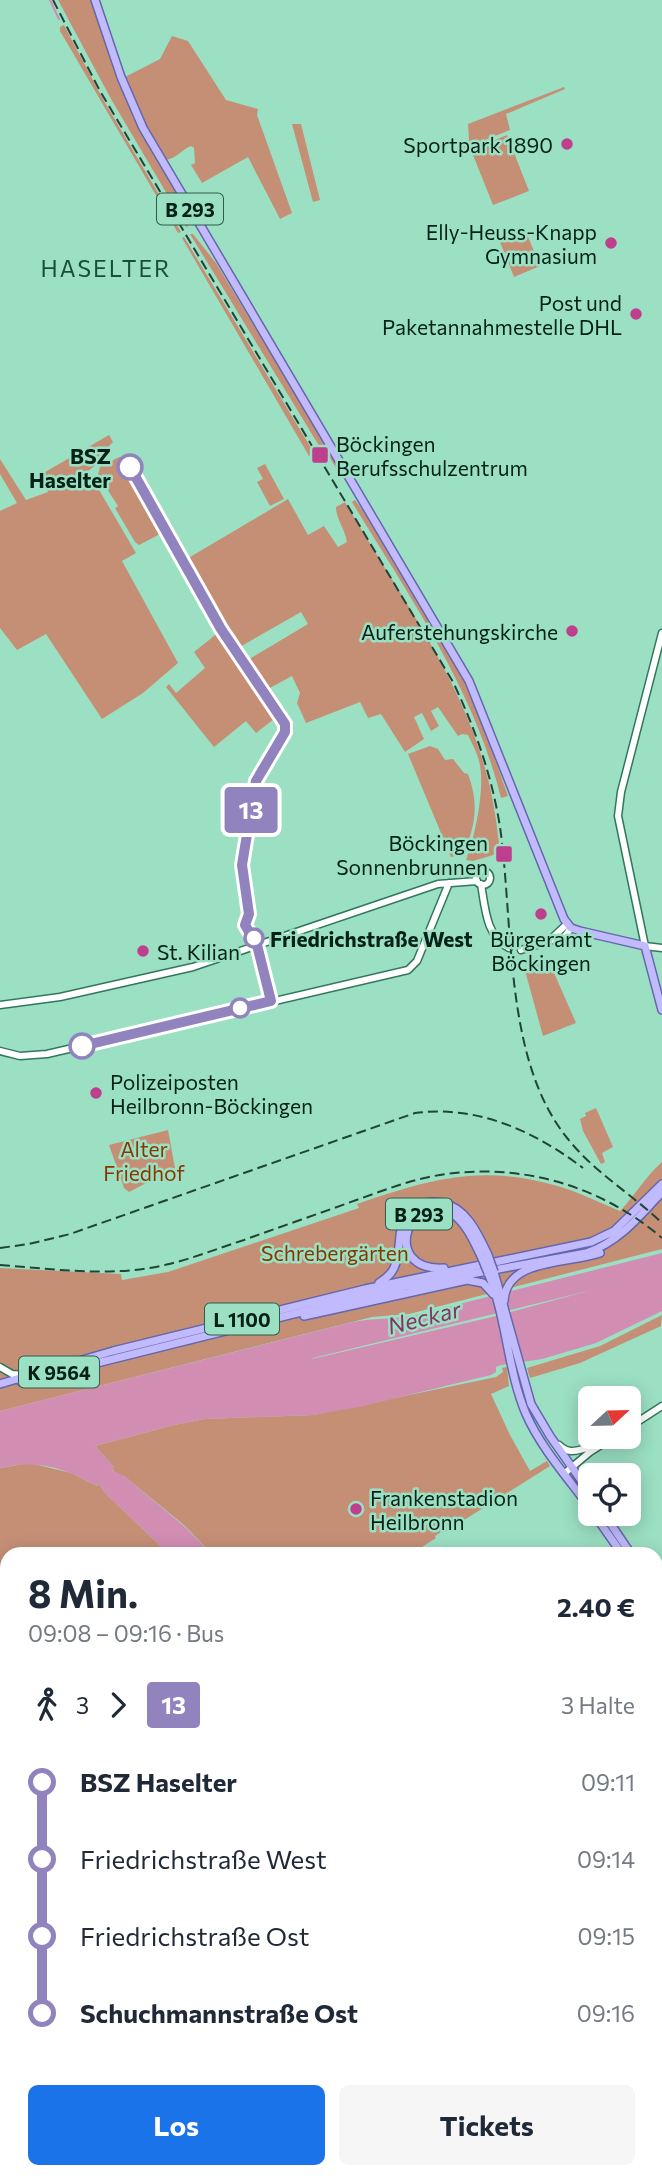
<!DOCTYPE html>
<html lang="de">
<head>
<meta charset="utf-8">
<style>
	body { margin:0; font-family:Commissioner,sans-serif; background:#f6f6f7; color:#1f2937; height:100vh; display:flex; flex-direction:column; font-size:26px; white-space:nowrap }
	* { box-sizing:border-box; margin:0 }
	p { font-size:23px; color:#747a83 }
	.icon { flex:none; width:38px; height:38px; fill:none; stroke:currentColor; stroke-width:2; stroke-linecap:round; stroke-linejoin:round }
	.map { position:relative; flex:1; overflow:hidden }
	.panel { position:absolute; left:0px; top:1547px; width:663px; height:632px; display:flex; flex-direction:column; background:#fff; border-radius:21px 21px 0 0; box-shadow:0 4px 18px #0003 }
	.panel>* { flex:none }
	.badge { padding:0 14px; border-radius:5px; font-size:24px; line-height:46px }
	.needle { width:46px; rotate:68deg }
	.controls { position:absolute; left:578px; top:1386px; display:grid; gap:14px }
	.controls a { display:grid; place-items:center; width:63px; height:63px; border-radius:10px; background:#fff; box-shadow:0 4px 18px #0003; font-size:35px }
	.map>.badge { position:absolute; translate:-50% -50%; box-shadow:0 0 0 4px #fff }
	.legs { display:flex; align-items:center; gap:10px; height:77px; padding:0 28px; font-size:23px }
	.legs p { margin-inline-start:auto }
	.head { display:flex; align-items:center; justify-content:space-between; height:119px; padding:0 28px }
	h1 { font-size:38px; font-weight:700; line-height:52px }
	.primary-button { display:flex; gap:14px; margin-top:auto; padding:14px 28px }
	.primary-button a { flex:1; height:80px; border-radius:10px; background:#1a73e8; color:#fff; font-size:28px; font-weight:700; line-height:80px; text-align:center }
	.primary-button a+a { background:#f6f6f7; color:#1f2937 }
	ul { padding:0 28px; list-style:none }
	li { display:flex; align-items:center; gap:24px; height:77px; font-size:26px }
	li i { display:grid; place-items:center; width:10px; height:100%; margin:0 9px; background:currentColor }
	li i::after { content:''; width:18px; height:18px; margin:-9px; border:5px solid; border-radius:50%; background:#fff }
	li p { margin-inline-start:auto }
	li:first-child i { background:linear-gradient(#0000 50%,currentColor 0) }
	li:last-child i { background:linear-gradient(currentColor 50%,#0000 0) }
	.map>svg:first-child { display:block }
	.green { fill:#c58f76 }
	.water { fill:#d18db2; fill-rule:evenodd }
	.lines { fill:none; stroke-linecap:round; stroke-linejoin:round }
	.stream { stroke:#d18db2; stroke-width:2 }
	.secondary-casing { stroke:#32775d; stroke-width:9 }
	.primary-casing { stroke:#6467ab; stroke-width:10 }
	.secondary { stroke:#fff; stroke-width:6 }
	.primary { stroke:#c1bafd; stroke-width:7 }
	.rail { stroke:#204437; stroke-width:2; stroke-dasharray:10 5; stroke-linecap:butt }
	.primary-bridge-casing { stroke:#6467ab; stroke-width:10; stroke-linecap:butt }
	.primary-bridge { stroke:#c1bafd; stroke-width:7 }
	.line-1-casing { stroke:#fff; stroke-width:16 }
	.line-1 { stroke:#9184be; stroke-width:10 }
	.poi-dot { fill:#bd3f8d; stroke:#9be0c3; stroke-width:2.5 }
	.stop-1-dot { fill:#fff; stroke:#9184be; stroke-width:3.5 }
	.labels { text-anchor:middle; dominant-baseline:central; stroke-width:5; stroke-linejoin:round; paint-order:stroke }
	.shield { fill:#9be0c3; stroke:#315a4b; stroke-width:2 }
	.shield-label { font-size:19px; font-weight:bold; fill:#042117 }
	.poi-label { font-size:21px; fill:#042117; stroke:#9be0c3; text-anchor:end }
	.stop-label { font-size:21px; font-weight:bold; fill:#042117; stroke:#9be0c3; text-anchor:end }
	.park-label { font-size:21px; fill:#883700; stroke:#9be0c3 }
	.neighbourhood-label { font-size:23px; letter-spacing:2px; fill:#194e3b; stroke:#9be0c3 }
	.water-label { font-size:23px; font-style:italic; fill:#853364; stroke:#9be0c3 }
</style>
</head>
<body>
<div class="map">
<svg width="662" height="2178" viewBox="0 0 662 2178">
	<rect width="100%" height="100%" fill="#9be0c3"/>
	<path class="green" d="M58,0h35l42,117 40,74 13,33 -1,4 -76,-129z
		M64,25l40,76 77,131 -3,1 -118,-202v-4z
		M172,36l16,5 38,59 32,9 -1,6 35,98 -12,6 -32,-62 -46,26 -11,-18 4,-2 -1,-15 -3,-2c-10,4 -15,13 -26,14l-16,-28 -24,-55 35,-18z
		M564,87l1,2 -59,25 4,16 -50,20 -2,-5 11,-5 -1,-16z
		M292,124h9l19,76 -7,2z
		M507,135l22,56 -36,14 -22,-55z
		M524,227l16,39 -26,11 -16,-40z
		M190,234h3l23,29 123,204 -3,1 -12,-20 -2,1 -4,-5z
		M184,237l127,211 2,6 -4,2 -127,-218z
		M109,435l4,7 -5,5 2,7 -22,17 48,82 -14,8 56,102 -35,30 -41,26 -56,-85 -29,16 -17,-22v-117l17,-8 -17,-29v-15l26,41 22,-8 -8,-17z
		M119,457l4,2 39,71 -2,4 -21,11 -4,-3 -20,-34 3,-2 -20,-31 2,-8z
		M265,464l19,35 -14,7 -13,-24 6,-3 -6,-11z
		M288,499l20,36 16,-9 14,21 9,-5c-2,-13 -11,-23 -11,-35l9,-5c48,83 115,174 140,266 8,27 12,56 15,85l-27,8 -7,-1c9,-23 20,-75 13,-99 -2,-9 -7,-17 -11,-26l-6,-1 -4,2 -20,-29 -7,4 8,15 -8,5 -9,-18 -8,4 10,22 -19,13 -24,-38 -13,4 -8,-16 -54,21 -9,-20 3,-10 -8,-17 -26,14 -20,-29 62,-37 -7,-12 -63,36 -13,-18 -40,-70z
		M355,500l12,16 102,170 39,110 -7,2c-27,-109 -92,-202 -149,-296z
		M219,632l59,84 -22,17 -10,-12 -32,26 -48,-60 3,-3 7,9 29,-25 -11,-16z
		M430,746l8,3 7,11 8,-1 11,14 4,1c11,30 8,51 -5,80l-12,3 -43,-103z
		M548,959l28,64 -33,13 -19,-69z
		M596,1108l17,39 -11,6 3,9 -4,2 -18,-33 -3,-12 6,-3 -1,-3z
		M168,1130l7,38 -46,24 -5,-4 -15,-43z
		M662,1162v87l-253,65 -37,3 -372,94v-143l121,6 1,6 46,-8 191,-64 -2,-4c70,-24 123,-40 197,-19 23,6 44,17 66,26 15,-16 26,-35 42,-49z
		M662,1315l-1,11 -81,37 -50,15 -3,-10 73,-22z
		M507,1367l2,19 -18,8 19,41 20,36 17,-10 3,5 -105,66 -1,-2 -9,6 1,2 -25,16h-199l-27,-28 -61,-50 -7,-2 -5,-5 2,-2 -19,-21 79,-21 31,-6 108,-4 183,-38 7,-5 -1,-4z
		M30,1463l41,10 26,13 2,-2 7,10 63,60h-162v158l-7,-2v-242z"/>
	<path class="water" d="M662,1253v58l-66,32 -54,16 -41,6 -5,2v5l-5,3 -132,32 -46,8 -108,4 -31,6 -79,21 19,21 -2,3 12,6 61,51 27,27h-43l-63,-60 -7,-10 -2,2c-34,-18 -58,-27 -97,-18v-57l353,-89c20,-4 39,-3 59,-6zM592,1290l-100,27 -180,42 1,-1z"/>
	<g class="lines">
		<path class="stream" d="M50,0l9,19"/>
		<g class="secondary-casing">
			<path id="secondary" d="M662,633l-41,159 -3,24 27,130 17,2
				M476 878a7 7 0 1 1 14 0a7 7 0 1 1-14 0Z
				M481,884c4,23 5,53 28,64
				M552,938l15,-14
				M521,950l44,-14 6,-8
				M0,1005l60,-8 133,-30 245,-83 39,-3
				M0,1051l20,5 27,-2 361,-84 9,-9 32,-78
				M0,1367l12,7 13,1
				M628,1428l34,-22
				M559,1445c14,13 22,1 38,2
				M565,1473l25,-21 24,-15
				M656,1613l6,5"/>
		</g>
		<g class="primary-casing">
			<path id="primary" d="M95,0l26,77 22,51 326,553 95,238 7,9 9,3 65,15 17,64
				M444,1268c-66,4 -34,-85 10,-53 13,10 20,27 27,41
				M494,1272l37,132 19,32 40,57
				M488,1273c19,45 19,96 38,141 15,34 42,64 64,94
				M379,1283c6,-4 12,-8 15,-15 10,-21 -1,-46 21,-60 8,-6 18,-7 27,-5 25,5 36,31 46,52
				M504,1301c2,-43 64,-37 96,-48
				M304,1316l163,-36 16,3 10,11
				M21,1382l385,-96 180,-33c32,-10 54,-37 76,-61
				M0,1384l113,-33 252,-62 226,-47 23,-11 48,-47
				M594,1514l28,40
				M604,1514l27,40
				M656,1598l6,13
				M656,1620l4,17 -4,24
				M656,1695l6,-22
				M0,1914l7,6
				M656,2157l6,-1
				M337,2172l11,6
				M573,2178l26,-6"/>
		</g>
		<use href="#secondary" class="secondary"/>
		<use href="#primary" class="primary"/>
		<path class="rail" d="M53,0l47,91 353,591c22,46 39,94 47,145 13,93 5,214 55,294 30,47 69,66 107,102
			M0,1248l29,-4 41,-10 345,-121c63,-8 119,18 168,55
			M0,1265c56,4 113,13 169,-1 25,-6 50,-16 75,-24 38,-14 77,-27 115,-41 23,-8 46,-17 70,-22 83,-17 169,6 233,61"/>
		<g class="primary-bridge-casing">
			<path id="primary-bridge" d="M488,1255l6,17
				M481,1256l7,17"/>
		</g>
		<use href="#primary-bridge" class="primary-bridge"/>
	</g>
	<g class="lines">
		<g class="line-1-casing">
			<path id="line-1" d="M82,1046l189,-45 -14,-56 -12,-20 4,-11 -7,-49 12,-73 2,-11 29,-49v-8l-64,-95 -91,-162"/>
		</g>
		<use href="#line-1" class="line-1"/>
	</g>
	<g class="poi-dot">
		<circle cx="567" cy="144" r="7"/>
		<circle cx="611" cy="243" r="7"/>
		<circle cx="636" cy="314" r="7"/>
		<rect x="311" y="446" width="18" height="18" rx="3.5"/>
		<circle cx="572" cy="631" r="7"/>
		<rect x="495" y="845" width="18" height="18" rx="3.5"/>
		<circle cx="541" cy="914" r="7"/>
		<circle cx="143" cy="951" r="7"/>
		<circle cx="96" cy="1093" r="7"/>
		<circle cx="356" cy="1509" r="7"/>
	</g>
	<g class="stop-1-dot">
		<circle cx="130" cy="467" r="12"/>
		<circle cx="254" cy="938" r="9"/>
		<circle cx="240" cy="1008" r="9"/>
		<circle cx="82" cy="1046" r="12"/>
	</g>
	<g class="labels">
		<g class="shield">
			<rect x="157" y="193.5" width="66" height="31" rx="5"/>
			<rect x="386" y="1198.5" width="66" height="31" rx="5"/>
			<rect x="205" y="1303.5" width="74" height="31" rx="5"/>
			<rect x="19" y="1356.5" width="80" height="31" rx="5"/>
		</g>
		<g class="shield-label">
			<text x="190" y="209">B 293</text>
			<text x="419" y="1214">B 293</text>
			<text x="242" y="1319">L 1100</text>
			<text x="59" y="1372">K 9564</text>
		</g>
		<g class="poi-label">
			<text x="553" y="144">Sportpark 1890</text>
			<text x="597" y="231">Elly-Heuss-Knapp<tspan x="597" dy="24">Gymnasium</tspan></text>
			<text x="622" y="302">Post und<tspan x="622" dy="24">Paketannahmestelle DHL</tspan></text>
			<text x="336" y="443" text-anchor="start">Böckingen<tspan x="336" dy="24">Berufsschulzentrum</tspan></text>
			<text x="558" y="631">Auferstehungskirche</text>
			<text x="488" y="842">Böckingen<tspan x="488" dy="24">Sonnenbrunnen</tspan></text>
			<text x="541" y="938" text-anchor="middle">Bürgeramt<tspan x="541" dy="24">Böckingen</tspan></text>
			<text x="157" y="951" text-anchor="start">St. Kilian</text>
			<text x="110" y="1081" text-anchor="start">Polizeiposten<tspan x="110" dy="24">Heilbronn-Böckingen</tspan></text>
			<text x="370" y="1497" text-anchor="start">Frankenstadion<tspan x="370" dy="24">Heilbronn</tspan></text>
		</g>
		<g class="stop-label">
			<text x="111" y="455">BSZ<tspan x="111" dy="24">Haselter</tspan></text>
			<text x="270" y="938" text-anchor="start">Friedrichstraße West</text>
		</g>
		<g class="park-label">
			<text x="144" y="1148">Alter<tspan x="144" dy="24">Friedhof</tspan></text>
			<text x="335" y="1252">Schrebergärten</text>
		</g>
		<g class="neighbourhood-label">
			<text x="106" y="268">HASELTER</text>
		</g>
		<g class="water-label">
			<text transform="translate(424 1317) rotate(-14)">Neckar</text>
		</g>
	</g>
</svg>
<div class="controls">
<a><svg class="needle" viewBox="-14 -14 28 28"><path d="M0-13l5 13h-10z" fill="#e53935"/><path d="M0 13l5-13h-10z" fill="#747a83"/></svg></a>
<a><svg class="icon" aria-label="locate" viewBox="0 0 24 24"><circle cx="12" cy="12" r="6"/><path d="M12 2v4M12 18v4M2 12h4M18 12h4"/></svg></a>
</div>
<b class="badge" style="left:251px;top:810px;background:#9184be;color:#fff">13</b>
<section class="panel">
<div class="head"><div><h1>8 Min.</h1><p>09:08 – 09:16 · Bus</p></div><b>2.40 €</b></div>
<div class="legs"><svg class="icon" aria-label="walk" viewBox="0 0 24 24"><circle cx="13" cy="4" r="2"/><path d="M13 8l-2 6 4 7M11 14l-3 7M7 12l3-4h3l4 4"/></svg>3<svg class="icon" aria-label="forward" viewBox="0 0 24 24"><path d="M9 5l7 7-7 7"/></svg><b class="badge" style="background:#9184be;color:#fff">13</b><p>3 Halte</p></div>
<ul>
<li><i style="color:#9184be"></i><b>BSZ Haselter</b><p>09:11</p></li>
<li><i style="color:#9184be"></i><span>Friedrichstraße West</span><p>09:14</p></li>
<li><i style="color:#9184be"></i><span>Friedrichstraße Ost</span><p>09:15</p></li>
<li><i style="color:#9184be"></i><b>Schuchmannstraße Ost</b><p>09:16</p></li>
</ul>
<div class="primary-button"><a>Los</a><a>Tickets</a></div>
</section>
</div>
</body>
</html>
